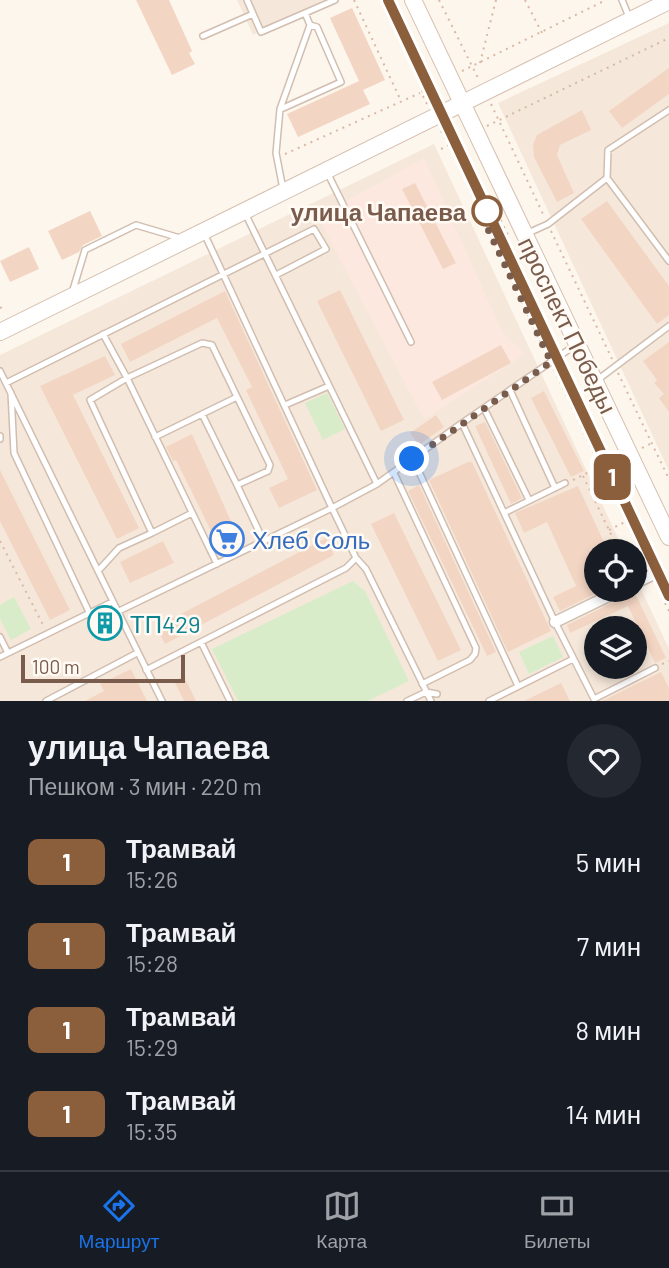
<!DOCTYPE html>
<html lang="ru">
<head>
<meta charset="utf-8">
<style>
	body { margin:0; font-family:Barlow,sans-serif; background:#242831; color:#f1f3f6; height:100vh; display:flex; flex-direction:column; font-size:26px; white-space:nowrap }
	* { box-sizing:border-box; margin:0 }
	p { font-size:23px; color:#9ea1a6 }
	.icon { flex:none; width:38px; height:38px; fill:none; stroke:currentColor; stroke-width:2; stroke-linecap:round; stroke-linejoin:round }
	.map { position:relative; height:701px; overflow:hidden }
	.sheet { display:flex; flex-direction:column; background:#171b24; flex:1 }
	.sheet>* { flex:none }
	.badge { padding:0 14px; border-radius:10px; font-size:24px; line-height:46px }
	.controls { position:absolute; left:584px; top:539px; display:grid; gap:14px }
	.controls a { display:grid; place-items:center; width:63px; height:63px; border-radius:50%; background:#171b24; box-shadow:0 4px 10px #0003; font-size:35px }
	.scale { position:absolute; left:21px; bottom:18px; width:164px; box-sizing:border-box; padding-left:7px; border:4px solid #7a5c4d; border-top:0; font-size:19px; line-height:24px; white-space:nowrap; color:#7a5c4d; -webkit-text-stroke:5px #fffaf3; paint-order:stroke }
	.you { position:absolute; width:35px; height:35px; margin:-18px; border:5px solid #fff; border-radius:50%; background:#1a73e8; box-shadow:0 0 0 10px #1a73e833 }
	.map>.badge { position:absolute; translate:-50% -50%; box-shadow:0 0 0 4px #fff }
	.round { display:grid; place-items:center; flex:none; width:74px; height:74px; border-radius:37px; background:#242831 }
	.overview { display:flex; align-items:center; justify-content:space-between; height:119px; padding:0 28px }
	h1 { font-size:33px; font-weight:700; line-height:52px }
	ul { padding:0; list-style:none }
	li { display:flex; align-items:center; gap:21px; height:84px; padding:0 28px }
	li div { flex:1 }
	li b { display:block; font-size:26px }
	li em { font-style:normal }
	li .badge { min-width:77px; font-weight:700; text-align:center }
	.dock { display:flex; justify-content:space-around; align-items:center; height:98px; border-top:2px solid #363941; background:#171b24; font-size:19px; color:#9ea1a6 }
	.dock a { display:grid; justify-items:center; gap:4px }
	.dock .on { color:#1a73e8 }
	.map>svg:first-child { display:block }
	.residential { fill:#f5e8da; fill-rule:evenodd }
	.commercial { fill:#fde8e0 }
	.green { fill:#d8ecc9 }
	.building { fill:#f3d5c3 }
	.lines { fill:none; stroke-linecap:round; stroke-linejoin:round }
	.lane-casing { stroke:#d1beb0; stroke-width:8 }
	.street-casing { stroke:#d1beb0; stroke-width:13 }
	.secondary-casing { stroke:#d6c0b0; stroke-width:18 }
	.path { stroke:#d9b8a5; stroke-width:2; stroke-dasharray:2 5; stroke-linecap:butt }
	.lane { stroke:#fff; stroke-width:5 }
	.street { stroke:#fff; stroke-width:10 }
	.secondary { stroke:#fff; stroke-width:16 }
	.tram { stroke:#b9a8c9; stroke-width:2 }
	.line-casing { stroke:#fff; stroke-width:16 }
	.line { stroke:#8b5e3c; stroke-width:10 }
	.walk { stroke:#7a5c4d; stroke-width:7; stroke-dasharray:0 12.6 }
	.stop-dot { fill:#fff; stroke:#8b5e3c; stroke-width:3.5 }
	.labels { text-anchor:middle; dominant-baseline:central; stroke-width:5; stroke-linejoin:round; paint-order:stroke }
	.stop-label { font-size:24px; font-weight:bold; fill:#7a5c4d; stroke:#fffaf3; text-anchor:end }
	.street-label { font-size:24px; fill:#7a5c4d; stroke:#fffaf3 }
	.shop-label { font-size:24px; fill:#366cbe; stroke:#fffaf3; text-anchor:start }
	.culture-label { font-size:24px; fill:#0d838f; stroke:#fffaf3; text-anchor:start }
</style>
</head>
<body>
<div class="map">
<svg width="669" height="701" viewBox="0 0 669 701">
	<rect width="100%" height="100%" fill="#fdf6ec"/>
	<path class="residential" d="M237,0h92l-76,35z
		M669,23v448l-171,-368z
		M434,144l190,407h-27v39h38v-14l34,73v52h-669v-346zM597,628h38v39h-38z"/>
	<path class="commercial" d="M424,158l78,174 23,22 -101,65 -106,-202z"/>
	<path class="green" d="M327,393l18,36 -22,11 -18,-37z
		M353,581l12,10 44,90 -41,20h-130l-26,-52z
		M14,597l17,32 -20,11 -11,-21v-14z
		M553,636l10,21 -34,17 -10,-22z"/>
	<path class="building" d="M136,0h33l23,51 -3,2 6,11 -23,11z
		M352,8l33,72 -22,10 7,14 -72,33 -11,-23 72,-33 -29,-63z
		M669,68v26l-47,34 -13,-17z
		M582,110l9,20 -31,15 -3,10 17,38 -17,9 -23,-45 -1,-12 4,-10z
		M415,183l41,80 -13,6 -41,-80z
		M607,201l62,85v29l-12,9 -76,-105z
		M90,211l12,25 -19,9 -4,7 -17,8 -14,-29z
		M29,247l10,22 -29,13 -10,-21z
		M340,290l64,130 -23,11 -64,-130z
		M225,291l92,199 -38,18 -10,-20 19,-9 -42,-89 6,-3 -35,-69 -87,44 -9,-18z
		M669,342v70l-10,-14 5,-4 -10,-11 3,-3 -14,-19z
		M501,345l10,18 -69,37 -10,-18z
		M105,356l10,19 -42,20 66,133 -22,11 -77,-153z
		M544,391l40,80 -13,6 -40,-79z
		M436,415l8,12 -25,18 -9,-12z
		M485,422l37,76 -11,6 -36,-78z
		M192,434l42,94 3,-1 6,13 -26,12 -6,-13 3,-2 -38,-77 -3,1 -7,-14z
		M468,462h4l79,169 -43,21 -79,-172z
		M0,470l70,140 -20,10 -50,-99z
		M419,485l77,167 -9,4 -79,-165z
		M578,486l30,65h-11v39h6l-43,21 -7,-14 23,-11 -29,-64 -23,11 -9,-20z
		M394,513l67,137 -23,11 -67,-137z
		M326,538l8,17 -169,89 -9,-17z
		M163,541l11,22 -44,20 -10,-21z
		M629,590l5,1 32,67 -11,5 -27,-57 -58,27 -3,-8 57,-28z
		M131,669l16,32h-62l19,-10 -4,-7z
		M661,672l8,16v13h-67z
		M184,676l12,25h-12l-10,-20z
		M561,683l9,18h-46z"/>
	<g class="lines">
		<g class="lane-casing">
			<path id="lane" d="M247,0l14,32 44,-19 5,12 -30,84 -4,44 7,36
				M622,0l7,17
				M305,13l30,-13
				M203,36l50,-22
				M281,109l60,-27 -24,-55 -7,-2
				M328,174l83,168
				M607,178l62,83
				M245,213l132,271
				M526,234l22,-10 59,-46 1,-28 61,-40
				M72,293l13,-43 51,-25 44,13
				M103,334l24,44 90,186
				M0,371l98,200
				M596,381l73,-55
				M6,383l308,-154 12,20 -50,26
				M510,390l45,98
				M11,393l3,60 75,159
				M285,405l44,-19
				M484,408l45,92
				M202,414l35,71
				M462,423l112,-77
				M0,436v3
				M155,437l82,-40
				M413,459l105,227
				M394,473l82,175 -1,6 -5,6 -48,24
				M504,513l61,-30
				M152,533l40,-20
				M356,558l10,11 65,132
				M117,612l215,-104 -128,-275
				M0,637l8,16
				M201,642l29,59
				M0,657l112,-55
				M146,670l200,-102 10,-10 -24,-50 45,-24 85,-61 93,199 39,77 61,-31
				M46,701l91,-48
				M162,701l-64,-130 21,-23 33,-15 -62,-133 37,-22 75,-35 10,2 58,120 -2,6 -31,14 27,57
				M407,701l19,-9 11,2
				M489,701l84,-42"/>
		</g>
		<g class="street-casing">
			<path id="street" d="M635,583l17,-8
				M555,622l66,-32"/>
		</g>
		<g class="secondary-casing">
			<path id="secondary" d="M413,0l256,537
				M0,332l669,-331"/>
		</g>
		<path class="path" d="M354,0l47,101
			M439,0l40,80
			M525,0l17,33
			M480,63l16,-63
			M462,71l144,-71
			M427,104l-6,-12 18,-8
			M491,104l53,112
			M487,126l182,-88
			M441,131l8,14 14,-7
			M441,149l8,-4 98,210
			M285,154l135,-61
			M475,202l14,-6 20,41
			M551,231l61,128
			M0,308l2,-1
			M554,369l92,194
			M618,373l51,106
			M642,448l10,-5
			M583,476l36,75
			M573,480l42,-21
			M609,530l16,-8
			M0,541l44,86
			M656,584l13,27
			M662,664l7,-3"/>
		<use href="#lane" class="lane"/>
		<use href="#street" class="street"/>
		<use href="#secondary" class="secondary"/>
		<path class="tram" d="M388,0l281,596"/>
	</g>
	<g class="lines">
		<g class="line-casing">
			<path id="line" d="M388,0l281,596"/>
		</g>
		<use href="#line" class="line"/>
		<path class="walk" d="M412,459l139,-97 -76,-160 7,-3 5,12"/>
	</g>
	<defs>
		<g id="supermarket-ring" transform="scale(1.75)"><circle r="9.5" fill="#fffaf3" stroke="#3f7fe0" stroke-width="1.5"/><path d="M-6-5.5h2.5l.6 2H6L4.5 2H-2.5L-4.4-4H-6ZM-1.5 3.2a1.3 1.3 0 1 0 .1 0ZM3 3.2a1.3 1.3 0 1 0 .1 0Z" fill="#3f7fe0"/></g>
		<g id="building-ring" transform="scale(1.75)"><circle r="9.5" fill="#fffaf3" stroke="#0f9aa8" stroke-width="1.5"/><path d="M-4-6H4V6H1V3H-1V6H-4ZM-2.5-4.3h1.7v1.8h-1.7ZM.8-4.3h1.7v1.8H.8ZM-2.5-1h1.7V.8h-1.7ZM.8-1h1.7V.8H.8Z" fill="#0f9aa8"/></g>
	</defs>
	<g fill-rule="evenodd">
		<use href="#supermarket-ring" x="227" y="539"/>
		<use href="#building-ring" x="105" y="623"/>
	</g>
	<circle class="stop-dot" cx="487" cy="211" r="14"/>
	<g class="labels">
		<g class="stop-label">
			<text x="466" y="211">улица Чапаева</text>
		</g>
		<g class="street-label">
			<text transform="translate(568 325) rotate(64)">проспект Победы</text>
		</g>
		<g class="shop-label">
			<text x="252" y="539">Хлеб Соль</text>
		</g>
		<g class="culture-label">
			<text x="130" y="623">ТП429</text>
		</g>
	</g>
</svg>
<div class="controls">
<a><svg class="icon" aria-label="locate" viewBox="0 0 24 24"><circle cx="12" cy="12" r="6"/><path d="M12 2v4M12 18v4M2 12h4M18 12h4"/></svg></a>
<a><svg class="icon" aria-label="layers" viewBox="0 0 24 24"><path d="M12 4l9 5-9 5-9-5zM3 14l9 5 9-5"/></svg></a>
</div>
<div class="scale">100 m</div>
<div class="you" style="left:412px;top:459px"></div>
<b class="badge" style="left:612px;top:477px;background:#8b5e3c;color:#fff">1</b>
</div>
<section class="sheet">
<div class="overview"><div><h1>улица Чапаева</h1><p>Пешком · 3 мин · 220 m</p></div><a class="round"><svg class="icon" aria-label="heart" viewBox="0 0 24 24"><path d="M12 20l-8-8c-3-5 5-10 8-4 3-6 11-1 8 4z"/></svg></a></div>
<ul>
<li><span class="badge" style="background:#8b5e3c;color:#fff">1</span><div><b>Трамвай</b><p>15:26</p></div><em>5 мин</em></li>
<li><span class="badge" style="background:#8b5e3c;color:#fff">1</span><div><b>Трамвай</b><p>15:28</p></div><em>7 мин</em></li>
<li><span class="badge" style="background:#8b5e3c;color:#fff">1</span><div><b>Трамвай</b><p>15:29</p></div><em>8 мин</em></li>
<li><span class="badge" style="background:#8b5e3c;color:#fff">1</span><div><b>Трамвай</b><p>15:35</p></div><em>14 мин</em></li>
</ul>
</section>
<nav class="dock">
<a class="on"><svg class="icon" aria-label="directions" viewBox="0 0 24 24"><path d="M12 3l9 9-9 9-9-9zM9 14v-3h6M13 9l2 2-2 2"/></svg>Маршрут</a>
<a><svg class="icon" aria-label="map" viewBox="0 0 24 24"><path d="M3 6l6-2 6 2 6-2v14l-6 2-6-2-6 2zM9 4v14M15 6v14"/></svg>Карта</a>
<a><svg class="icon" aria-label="tickets" viewBox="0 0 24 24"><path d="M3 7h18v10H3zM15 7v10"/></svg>Билеты</a>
</nav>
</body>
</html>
